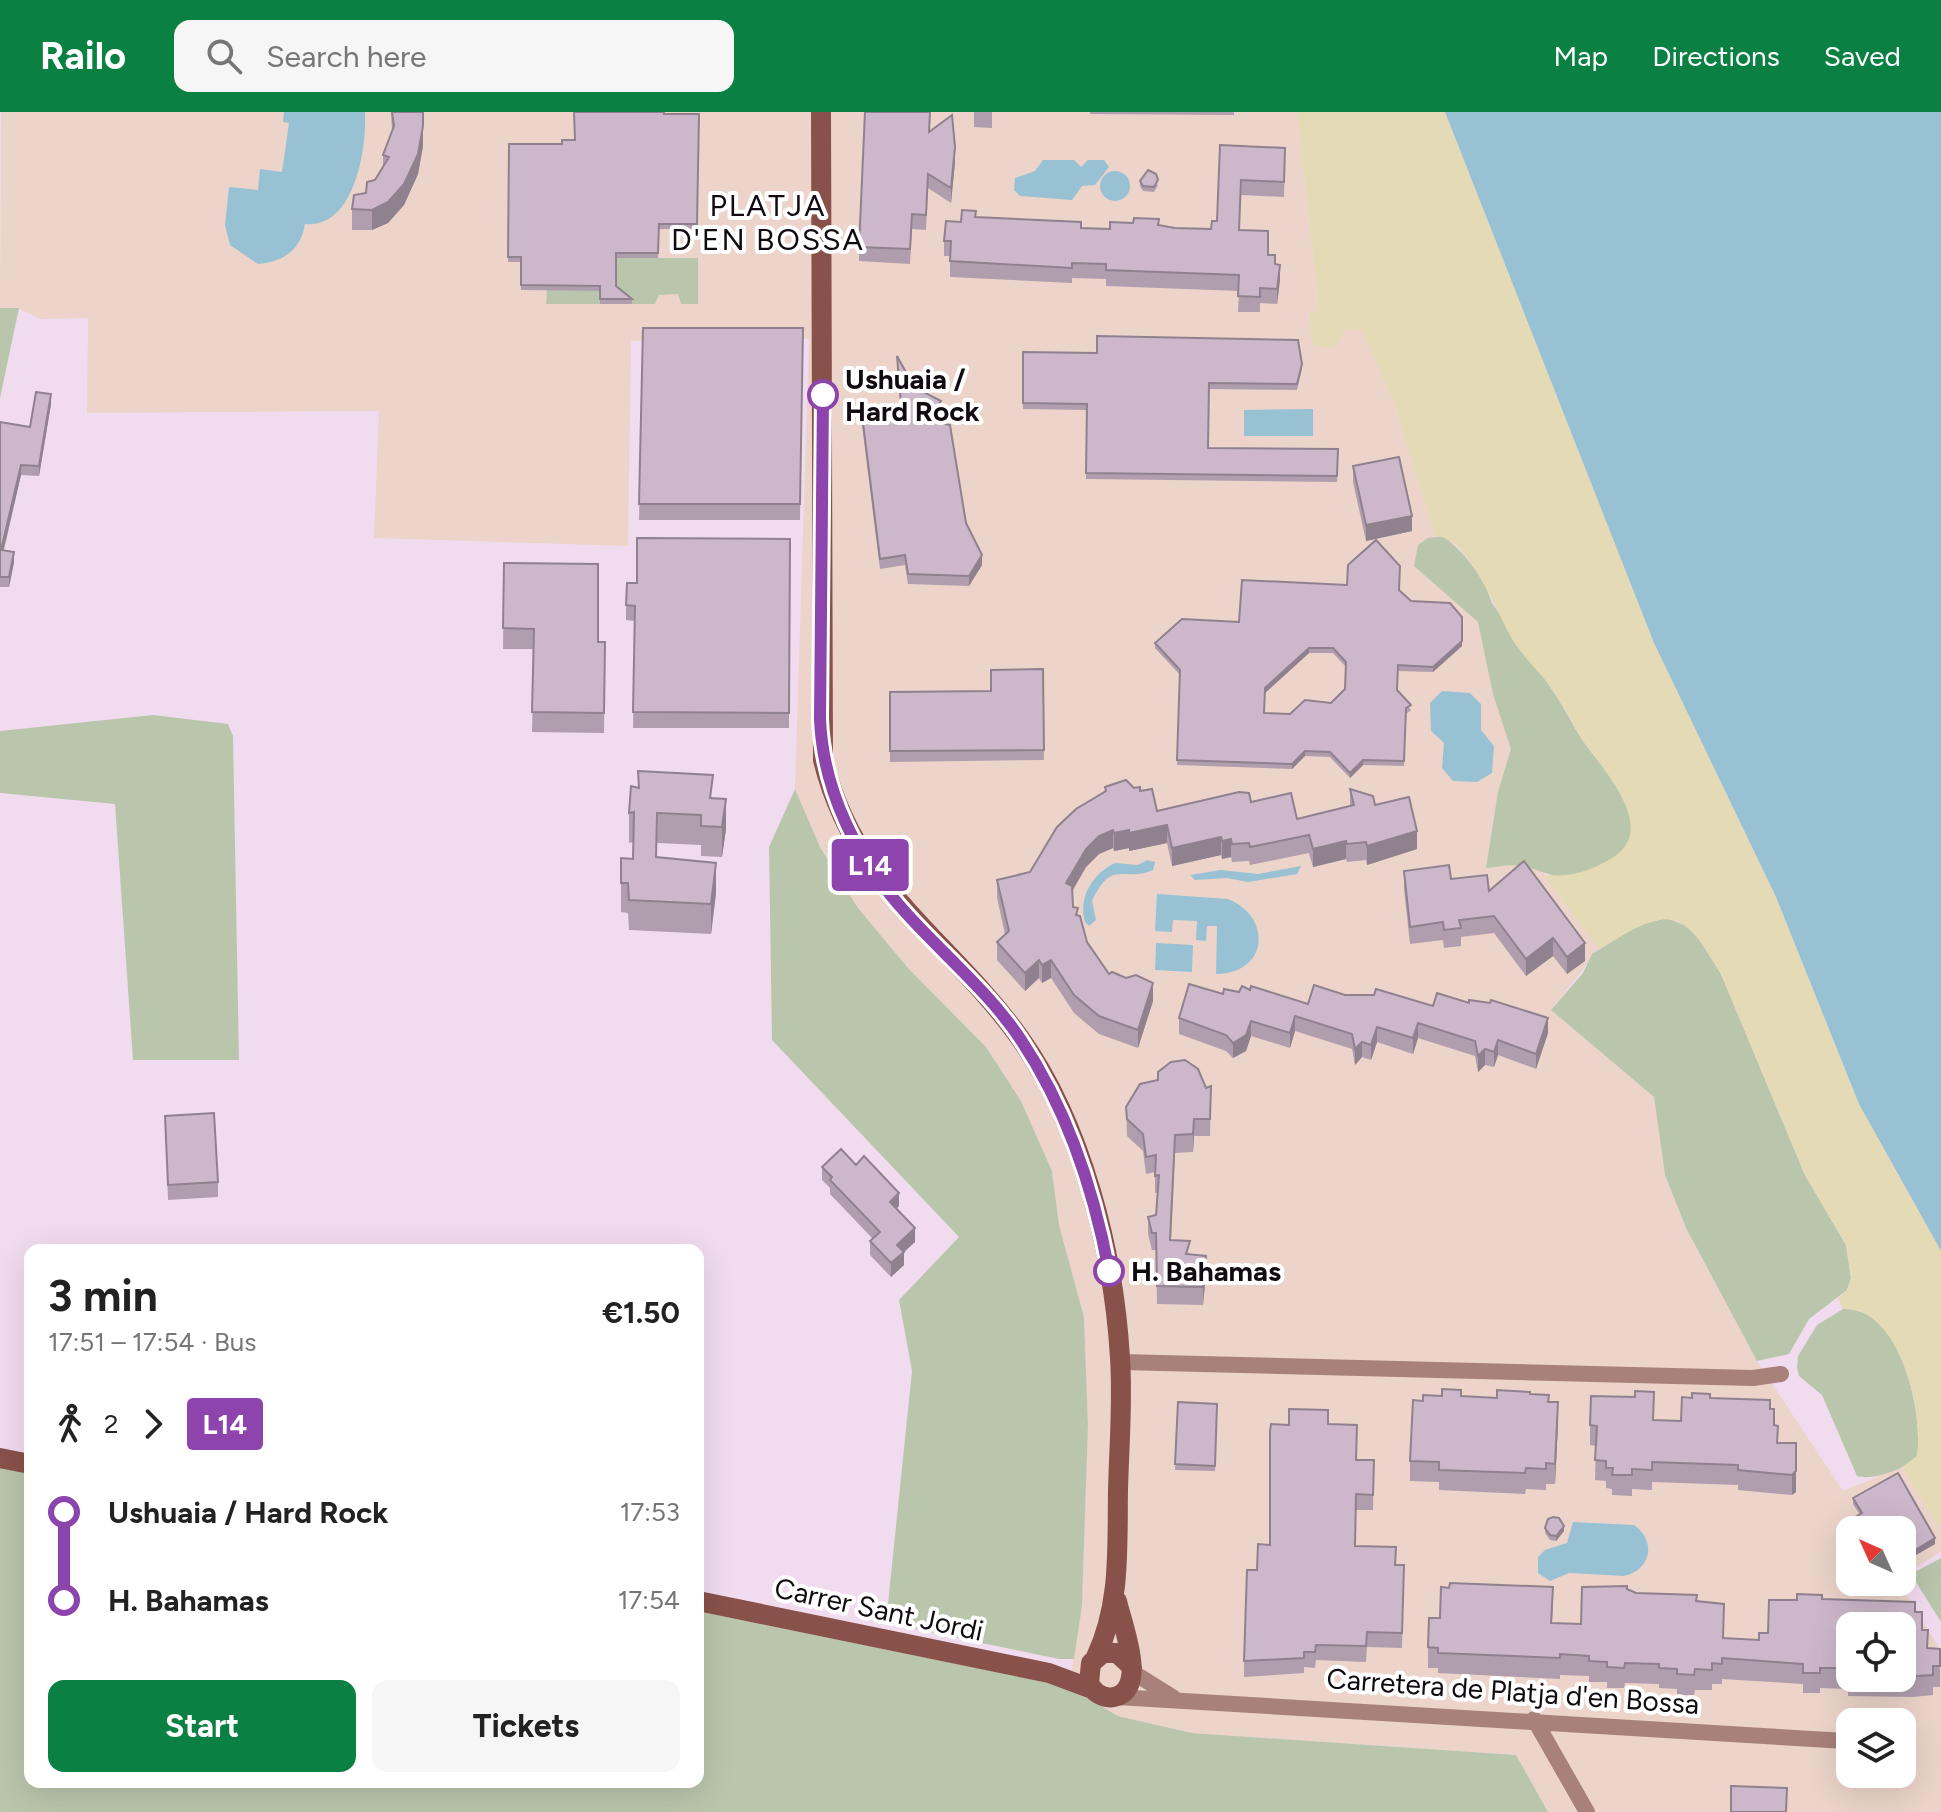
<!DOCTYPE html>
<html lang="en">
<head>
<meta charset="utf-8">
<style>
	body { margin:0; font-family:Figtree,sans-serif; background:#f6f6f6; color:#222; height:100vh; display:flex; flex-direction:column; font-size:30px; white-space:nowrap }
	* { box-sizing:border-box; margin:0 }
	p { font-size:26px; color:#767676 }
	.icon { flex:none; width:44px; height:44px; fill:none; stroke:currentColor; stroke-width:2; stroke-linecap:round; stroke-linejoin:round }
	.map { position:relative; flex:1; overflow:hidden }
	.drawer { position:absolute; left:24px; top:1132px; width:680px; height:544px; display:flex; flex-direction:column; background:#fff; border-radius:16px; box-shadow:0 8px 32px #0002 }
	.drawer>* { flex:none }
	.badge { padding:0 16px; border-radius:6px; font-size:28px; line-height:52px }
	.needle { width:52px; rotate:315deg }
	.controls { position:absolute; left:1836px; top:1404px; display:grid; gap:16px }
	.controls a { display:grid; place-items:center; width:80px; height:80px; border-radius:16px; background:#fff; box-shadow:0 8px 32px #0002; font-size:40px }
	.map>.badge { position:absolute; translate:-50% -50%; box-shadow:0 0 0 4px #fff }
	.legs { display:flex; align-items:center; gap:12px; height:88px; padding:0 24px; font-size:26px }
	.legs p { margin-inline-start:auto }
	.summary { display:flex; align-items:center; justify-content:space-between; height:136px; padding:0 24px }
	h1 { font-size:44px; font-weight:700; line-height:60px }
	.action { display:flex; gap:16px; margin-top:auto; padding:16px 24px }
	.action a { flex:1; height:92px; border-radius:16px; background:#0b8043; color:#fff; font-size:32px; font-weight:700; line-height:92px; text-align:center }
	.action a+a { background:#f6f6f6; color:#222 }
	ul { padding:0 24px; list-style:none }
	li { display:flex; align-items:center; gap:28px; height:88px; font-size:30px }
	li i { display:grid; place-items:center; width:12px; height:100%; margin:0 10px; background:currentColor }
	li i::after { content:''; width:20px; height:20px; margin:-10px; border:6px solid; border-radius:50%; background:#fff }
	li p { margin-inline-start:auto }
	li:first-child i { background:linear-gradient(#0000 50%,currentColor 0) }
	li:last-child i { background:linear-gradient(currentColor 50%,#0000 0) }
	header { display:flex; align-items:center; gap:48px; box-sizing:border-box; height:112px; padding:0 40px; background:#0b8043; color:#fff }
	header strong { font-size:38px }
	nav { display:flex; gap:44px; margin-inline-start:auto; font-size:28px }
	.search { width:560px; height:72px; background:#f6f6f6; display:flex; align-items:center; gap:20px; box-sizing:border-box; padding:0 28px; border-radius:16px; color:#767676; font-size:30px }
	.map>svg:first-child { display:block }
	.commercial { fill:#ecd4ca; fill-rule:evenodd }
	.green { fill:#bac6ac }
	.sand { fill:#e4dab5 }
	.water { fill:#98c2d3 }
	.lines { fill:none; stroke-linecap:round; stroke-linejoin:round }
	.street { stroke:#a8817b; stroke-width:16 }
	.secondary { stroke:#88524a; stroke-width:20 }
	.wall { fill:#b09eaf; fill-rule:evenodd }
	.shaded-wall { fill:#90818e }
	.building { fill:#cdb8cb; stroke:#90818e; stroke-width:2; fill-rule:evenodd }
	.line-1-casing { stroke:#fff; stroke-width:18 }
	.line-1 { stroke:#8e44ad; stroke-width:12 }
	.stop-1-dot { fill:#fff; stroke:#8e44ad; stroke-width:4 }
	.labels { text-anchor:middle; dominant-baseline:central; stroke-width:8; stroke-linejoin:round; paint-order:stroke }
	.stop-label { font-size:28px; font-weight:bold; fill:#110a11; stroke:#fff; text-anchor:start }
	.street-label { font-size:28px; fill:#110a11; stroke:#fff }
	.neighbourhood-label { font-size:30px; letter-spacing:2px; fill:#110a11; stroke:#fff }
</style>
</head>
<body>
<header>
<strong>Railo</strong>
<div class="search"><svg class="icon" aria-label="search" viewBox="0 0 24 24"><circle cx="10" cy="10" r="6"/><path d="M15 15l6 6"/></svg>Search here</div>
<nav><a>Map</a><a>Directions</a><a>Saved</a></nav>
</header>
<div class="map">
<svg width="1941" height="1700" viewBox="0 0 1941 1700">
	<rect width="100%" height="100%" fill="#f1dcef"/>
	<path class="commercial" d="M1,0h1296l22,201h-10l3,32 33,-15 16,-2 32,72 42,136 33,25 76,314 55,74 -48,61 103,87 11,78 21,53 71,133 86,130 59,-24 39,64v21l-39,23v-45h-52v52h48l43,69v161h-393l-32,-57 -324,-22 -74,-17 -49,-29 13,-81 6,-181 -4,-108 -25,-92 -7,-54 -31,-70 -35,-54 -78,-79 -50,-60 -38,-61 -25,-58 14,-450 -178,2 -3,205 -254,-8 5,-127 -292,2 1,-95 -47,1 -22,-10 -19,-1zM1850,1514h52v52h-52zM1850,1610h52v52h-52z"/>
	<path class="green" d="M616,146h82v46h-17l-3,-10 -19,1 -4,9h-32l-23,-10v10h-54l1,-14z
		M0,196h19l-19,90z
		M1443,424c22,17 41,41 49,67 21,30 43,60 63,91 10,15 18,32 28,47 19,27 51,55 49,91 -2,25 -41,40 -62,44 -18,3 -31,-7 -47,-10 -11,-2 -26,1 -37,2l12,-76 13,-43 -18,-55 -15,-72 -64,-56 4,-21 10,-7z
		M153,603l75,9 5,12 6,324h-106l-18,-256 -115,-11v-62z
		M795,677l25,58 38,61 50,60 78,79 35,54 31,70 7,54 25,92 4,108 -6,181 -8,53h-15l-173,-36 26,-252 -13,-71 60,-63 -187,-197 -3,-193z
		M1666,806l26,10 29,46 84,201 41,70 5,33 -4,12 -38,29 -20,35 -32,7 -71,-133 -21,-53 -11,-78 -103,-87 32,-37 9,-19 45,-28z
		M1843,1197c57,-3 81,103 74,147 -11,13 -44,25 -60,20l-35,-81 -23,-19 -2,-8 1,-12 19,-31z
		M0,1355l30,7v308h668v-171l371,76 49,29 74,17 324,22 32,57h-1548z
		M1941,1446v64l-27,-43 1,-7z"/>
	<path class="sand" d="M1297,0h148l209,531 122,254 83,207 82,147v280l-39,-64 15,-11c7,-44 -17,-150 -74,-147l-5,-11 9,-8 4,-12 -5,-33 -41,-70 -84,-201c-41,-72 -55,-65 -122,-25l-55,-74c25,2 41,-2 63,-14 57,-29 -4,-90 -25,-122 -10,-15 -17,-32 -28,-47 -11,-17 -27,-31 -38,-47 -17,-25 -46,-109 -81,-109l-42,-136 -32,-71 -16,1 -10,18 -23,-3 -3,-33h10z"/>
	<path class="water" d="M284,0h81c2,35 -10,117 -60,112 -4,26 -22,38 -47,40l-28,-19 -5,-20 4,-38 29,3 2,-21 22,3 7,-49 -6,-1z
		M1445,0h496v1139l-82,-147 -83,-207 -122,-254z
		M1043,48h31l7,7 7,-7h16l5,7 -14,18 -13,1 -10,14 -52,-4 -6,-6 1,-12 20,-7z
		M1100 74a15 15 0 1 1 30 0a15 15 0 1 1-30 0Z
		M1313,297v27h-69v-26z
		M1442,579l28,2 11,11v26l13,16 -2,27 -15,9 -24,-1 -11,-13 2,-25 -13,-12 -1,-28z
		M1147,748l8,2 -2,8c-29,13 -41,-12 -61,31l4,19 -7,6 -4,-4c-7,-24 7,-48 30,-59l23,2z
		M1301,754l-4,8 -49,8 -21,-4 -32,2 -5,-5 31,-5 37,4z
		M1157,782l71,5c46,19 39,75 -12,75l1,-48h-10l-1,15 -10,-1 1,-19 -24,-1 -1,12 -17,-1z
		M1156,831l37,2 -1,27 -37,-2z
		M1573,1410l61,3c23,16 17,45 -10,51l-55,-3 -19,8 -12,-8v-16l7,-7 22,-7z"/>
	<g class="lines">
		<path class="street" d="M1121,1250l632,16 28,-4
			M1134,1561l40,25
			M1117,1585l729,44
			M1534,1607l53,93"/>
		<path class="secondary" d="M821,0l2,648c32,129 126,179 197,278 62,87 94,215 100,320 3,44 -1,89 -2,133 -1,57 3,113 -22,166
			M0,1346l30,6
			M698,1489l351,72 43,16
			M1117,1489c5,23 32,89 -3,96 -11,2 -20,-4 -25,-14l2,-20 12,-10h14l15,14"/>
	</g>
	<path class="wall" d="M391,0h32v34l-5,28 -14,31 -16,18 -16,7h-20v-21l14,-16 17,-26v-12l9,-25z
		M974,0h18v16l-18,-1z
		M1090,0h144v3l-144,-1z
		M664,2h35l-2,115h-38l-1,29h-42v28l16,13v5h-32v-13l-79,-1v-28h-13l1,-118h53z
		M930,19l25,31 -4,41 -23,-15 -2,42 -14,-1 -2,35 -51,-3v-14z
		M1220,33l65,18 -1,34 -43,-2 -2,35 29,25 7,9 5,16 -3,24 -17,-1v9h-22l1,-21 -133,-5v-7l-34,-1v5l-122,-6v-21h-6v-15l17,-19 14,-5 106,11 29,1 48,-4 17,3 36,1 6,-8z
		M1140,69l18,4 -4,7 -11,-1 -3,-5z
		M643,216h160l-3,192h-161z
		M1023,240l279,17 -5,21 -88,-1 -1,59 130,1 -1,33 -251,-3 1,-69 -64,-1z
		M897,244l17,31 27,24 -9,11 34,101 16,42 -13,21 -61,-2 -3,-19 -25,4 -19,-152v-10l40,8z
		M51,292l-12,72 -18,-1 -17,75 10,12 -5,25h-9v-165l30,5z
		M1353,354l59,65 -46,10 -13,-59z
		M790,427l-1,189h-156l2,-107 -9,-1v-15l11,-22z
		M504,451l94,79h7l-1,91 -72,-1 2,-83h-31z
		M1399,478l63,56 -29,26 -35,-1 -1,19 14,20 -5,4 -2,52 -41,-1 -13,13 -20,-21 -25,-1 -13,13 -115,-4 3,-90 -25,-27v-5l84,-21zM1309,541h24l13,14 -1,22 -14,14 -41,11 -26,-1 1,-20z
		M1043,557l1,91 -154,2v-70l101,-1z
		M1105,675l29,1 6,3 17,20 94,-9 46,17 53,-13v-17l25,16 42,44 -50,16 -1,-5 -19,2 -1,-3 -33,8 -4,-14 -59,12 -1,-4 -17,1 -1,-5 -9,2 -1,-4 -49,11 -5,-23 -38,8v-3l-15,3 -1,-3 -14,6 -13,13 -14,25 1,15 5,8 9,27 22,32 44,27 -15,47 -39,-14 -25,-21 -23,-35 -9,5 -3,-5 -14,13 -28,-31v-18l8,-8 -8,-36v-18l33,-8 75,-80z
		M638,676l75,10 13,31 -4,28 -21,-1v-11l-44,-2v14l59,36 -5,41 -82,-4 -1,-17 -7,-1v-54l12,1v-17l-4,1v-30z
		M1404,759l47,8 38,12 96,70 -18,13 -14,-18 -27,20 -32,-43 -33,4v9l-17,2 -1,-8 -33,4 -6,-55z
		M1250,878l58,14 37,-9 88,11 115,27 -12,36 -38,-14 -4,12 -9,-2 -7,7 -3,-16 -57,-18 -5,16 -36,-12 -6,18 -9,-3 -7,8 -3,-16 -57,-18 -5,17 -39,-12 -5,15 -13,7 -7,-7 -47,-17v-16l44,-24z
		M1211,974l-1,50h-16l-1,16 -18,1 -4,87 19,14 16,19 -3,32 -46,-1 -1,-54h-4l-4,-16v-17l8,-2 2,-22h-3v-21l-9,2 -3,-23 -16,-15 -1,-29z
		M165,1004l53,66v15l-50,3z
		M822,1055l77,39 -3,3 19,33 -11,10v13l-13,12 -21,-22v-14l3,-2 -43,-45v-6l-8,-8z
		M1530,1282l19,8 9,21 -3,61h-9v6l-20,-1 -1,5 -86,-4v-8l-29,-1v-20l13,-60 38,-5 36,2z
		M1710,1286l60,11 8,34h18v49l-4,3 -54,-5v-5l-86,-3v8l-20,-1v7l-20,-1v-6l-6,-1v-7l-11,-1 1,-34 -6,-1v-20l64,-5 27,1z
		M1178,1290l39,2 -2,67 -40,-1z
		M1328,1312l29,36h17l-1,50h-17l-1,36 40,19h9l-2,83 -35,-1 -1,15 -50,-2 -1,8 -11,-1v6l-60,4v-16l13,-91z
		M1853,1386l82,46 -33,19v-33h-52v6l-5,-8v-5l15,-8 -7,-11z
		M1545,1416l19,3 -8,10 -6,-1 -5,-7z
		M1627,1477l9,4 61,8 27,37 35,2 9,-7 29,-33 25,-1 93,13 13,36 12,1v38h-7v8l-20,2 -65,-1v-7l-28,-1v5h-17v-9l-81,-5v5h-10v6h-17l-1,5h-17v-6l-18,-1v-4l-34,-1 -1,5h-17v-6h-18v-6l-29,-1v4l-122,-6v-5h-10v-21l12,-29 113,-10 -1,15 29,1zM1850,1514h52v52h-52z"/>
	<path class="shaded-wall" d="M423,14v20l-5,28 -14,31 -16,18 -16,7v-20z
		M955,35v15l-4,41v-15z
		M1280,153v15l-3,24v-15z
		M51,282v10l-12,72v-10z
		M941,289v10l-17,19v-10z
		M21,353v10l-20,85v-10z
		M1412,404v15l-46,10v-16z
		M14,440v10l-5,25v-10z
		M982,443v10l-13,21v-10z
		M1462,529v5l-29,26v-5z
		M1309,536v5l-44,40v-5z
		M1305,639v5l-13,13v-5z
		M1363,648v5l-13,13v-5z
		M726,687v30l-4,28v-30z
		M1167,713v18l-38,8v-18z
		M1113,718v18l-14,6 -13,13 -20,34v-18l20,-34 13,-13z
		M1129,718v18l-15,3v-18z
		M1417,719v18l-50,16v-19z
		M1221,725v18l-49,11v-18z
		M1231,727v18l-9,2v-18z
		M1346,729v18l-33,8v-18z
		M716,751v30l-5,41v-30z
		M1553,826v18l-27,20v-17z
		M1585,831v18l-18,13v-17z
		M1039,848v18l-14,13v-18z
		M1051,848v18l-9,5v-18z
		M1153,871v18l-15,47v-18z
		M1295,904v15l-5,17v-15z
		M1548,906v15l-12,36v-15z
		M1251,909v15l-5,15 -13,7v-15z
		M1418,911v15l-5,16v-16z
		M1377,915v15l-6,18v-15z
		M1498,928v15l-4,12v-15z
		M1362,930v15l-7,8v-16z
		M1485,937v16l-7,7v-16z
		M1194,1007v17l-1,16v-18z
		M899,1081v13l-9,9v-13z
		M915,1116v14l-11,10v13l-13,12v-14l6,-18z
		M1206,1144v17l-3,32v-18z
		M1558,1290v21l-3,61v-20z
		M1796,1359v21l-4,3v-20z
		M1564,1414v5l-8,10v-5z
		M1935,1426v6l-33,19v-5z"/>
	<path class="building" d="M392,0h31v14l-5,28 -14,30 -16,18 -16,8 -20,-1 2,-14 12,-2 1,-11 8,-2 14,-23 -6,-2 11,-29z
		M574,0h90v2h35l-2,110h-38l-1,29h-42v33l16,13h-32v-13l-79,-1v-28h-13l1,-113h53v-4h13z
		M865,0h65l-1,20 23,-17 3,32 -4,41 -23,-14 -2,41 -14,-1 -2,35 -51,-2z
		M1220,33l65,3 -1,34 -43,-2 -2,50 29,1v24h7v9l5,1 -3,24 -17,-1v9l-22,-1 1,-21 -133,-5v-6l-34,-1v5l-122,-7 1,-20h-7l2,-20 15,1 1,-12 14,1 -1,6 106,5v6l29,1v-7l23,1 1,-5 25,1 -1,6 17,3 36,1 1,-8h5z
		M1148,58l8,4 2,6 -4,7 -11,-1 -3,-5z
		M643,216h160l-3,176h-161z
		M1097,224l201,4 4,24 -5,20 -88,-1 -1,65 130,1 -1,27 -251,-3 1,-69 -64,-1v-51l74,1z
		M897,244l17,31 27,14 -17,19 26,5 16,98 16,32 -13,21 -61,-2 -3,-19 -25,4 -19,-152 41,9z
		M36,280l15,2 -12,72 -18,-1 -20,85 13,2 -5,25h-9v-155l30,5z
		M1399,345l13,59 -46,9 -13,-59z
		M637,426l153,1 -1,174 -156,-1 2,-106 -9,-1 1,-22h10z
		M1376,428l24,26 -1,24 12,11 39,2 12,14v24l-29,26 -35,-2 -1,25 14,15 -5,3 -2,53 -41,-1 -13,13 -20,-21 -25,-1 -13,13 -115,-4 3,-90 -25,-27 27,-24 57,3 3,-42 105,5 1,-20zM1309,536h24l13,14 -1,27 -14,14 -26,-3 -15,14 -26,-1 1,-25z
		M504,451l94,1v78h7l-1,71 -72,-1 2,-83 -31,-1z
		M1043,557l1,81 -154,1v-59l101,-1v-21z
		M638,659l75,4 -3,23 16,1 -4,28 -21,-1v-11l-44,-2 -1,44 60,6 -5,41 -82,-4 -1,-17h-7v-25l12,1 1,-47 -5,1 2,-27 8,2z
		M1126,668l8,8 6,-1v4l12,-2 5,22 82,-19 10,1 2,9 40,-9 6,26 57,-14 -4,-16 23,7 2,9 34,-8 8,34 -50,15 -1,-4 -19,2 -1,-3 -33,8 -4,-14 -59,12 -1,-4 -17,1 -1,-5 -9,2 -1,-4 -49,11 -5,-23 -38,8v-3l-15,3 -1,-3 -14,6 -13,13 -20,34 6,3 1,21 5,1 -2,7 4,1 7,26 22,32 3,-2 14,6 10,-3 17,8 -15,47 -39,-14 -25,-21 -23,-35 -9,5 -3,-5 -14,13 -28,-31 12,-11 -12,-51 33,-8 27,-45 19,-18 30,-18 -1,-4z
		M1524,749l61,82 -18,14 -14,-19 -27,21 -32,-43 -35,4 2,8 -17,2 -1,-8 -33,5 -6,-56 45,-6 2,14 36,-4 2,16z
		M1189,872l34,10 1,-5 15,3 3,-6 8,4 1,-4 57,18 6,-19 31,10h29l2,-6 57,17 4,-13 32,10v-3l21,3 1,-3 57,18 -12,36 -38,-14 -4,12 -9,-3 -7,7 -3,-15 -57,-18 -5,15 -36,-11 -6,18 -9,-3 -7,7 -3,-15 -57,-18 -5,17 -39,-12 -5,14 -13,8 -7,-8 -47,-17z
		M1185,948l13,9 8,19 5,-2 -1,33h-16l-1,15 -18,1 -5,105 20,1 -4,13 20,2 -3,31 -46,-1 -1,-53h-4l-4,-16 8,-2 3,-40 -4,1 1,-21 -10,2 -3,-23 -16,-15 -1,-12 14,-23 18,-4v-8l13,-10z
		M214,1001l4,69 -50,3 -3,-69z
		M841,1037l15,16 8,-9 35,37 -9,9 25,26 -18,17 7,7 -13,11 -21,-22 10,-9 -50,-52 2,-3 -10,-10z
		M1442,1277l19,1v6l36,2v-8l33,2v2l19,1 -1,7h10l-3,62 -9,-1v6l-20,-1 -1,5 -86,-3v-8l-29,-1 3,-61 10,1v-6l19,1z
		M1635,1279l19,1 -1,28 28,1 1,-24 10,1v-5l18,1v4l60,2v9h4v16l4,1 -1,17h19v28l-4,4 -54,-5v-5l-86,-3v8l-20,-1v6h-20l1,-7h-7v-7l-11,-1 2,-34 -7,-1 1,-29 44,1z
		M1178,1290l39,2 -2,62 -40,-2z
		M1289,1297l39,1v14l29,1 -1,35h18l-1,35 -17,-1 -1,52 41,1 -1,18h9l-2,68 -35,-1 -1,14 -50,-1 -1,7h-11v6l-60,3 3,-91h10l1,-26 12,1v-114l1,-7 18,1z
		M1898,1361l37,65 -33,20v-28h-52v1l-5,-8 17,-10 -9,-15z
		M1553,1405l6,1 5,8 -8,10 -6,-1 -5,-7 3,-9z
		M1450,1471l103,4 -2,36 30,1 1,-37 45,-1v3l9,4 61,2 -1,6 28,3 -1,34 36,2v-7h9l1,-33h28v-6l25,1v4l93,3v10h7v18h6l-1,18 13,1v17h-7v9l-31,2v-51h-52v49h-2v-7h-28v5h-17v-9l-81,-6v6l-10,-1v7l-17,-1 -1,6 -17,-1v-5l-18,-1v-4l-34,-1 -1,5 -17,-1v-5l-18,-1v-5l-29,-2v4l-122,-5v-5l-10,-1 1,-29h11l1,-31 8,1z
		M1731,1674l56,2 -1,24h-55z"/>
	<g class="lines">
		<g class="line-1-casing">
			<path id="line-1" d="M823,283l-3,324c3,73 38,142 87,195 38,42 83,79 114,126 46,69 73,151 88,231"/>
		</g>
		<use href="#line-1" class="line-1"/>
	</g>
	<g class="stop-1-dot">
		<circle cx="823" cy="283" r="14"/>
		<circle cx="1109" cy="1159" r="14"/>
	</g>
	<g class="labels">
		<g class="stop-label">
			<text x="845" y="267">Ushuaia /<tspan x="845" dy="32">Hard Rock</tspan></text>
			<text x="1131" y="1159">H. Bahamas</text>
		</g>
		<g class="street-label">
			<text transform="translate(879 1497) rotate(12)">Carrer Sant Jordi</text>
			<text transform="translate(1513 1579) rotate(4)">Carretera de Platja d'en Bossa</text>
		</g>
		<g class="neighbourhood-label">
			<text x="768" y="93">PLATJA<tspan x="768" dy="34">D'EN BOSSA</tspan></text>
		</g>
	</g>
</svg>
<div class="controls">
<a><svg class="needle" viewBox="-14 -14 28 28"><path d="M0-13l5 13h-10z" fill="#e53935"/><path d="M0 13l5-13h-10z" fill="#767676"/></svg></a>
<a><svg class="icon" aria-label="locate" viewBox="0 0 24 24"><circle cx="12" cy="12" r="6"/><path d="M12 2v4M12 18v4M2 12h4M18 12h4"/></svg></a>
<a><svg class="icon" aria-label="layers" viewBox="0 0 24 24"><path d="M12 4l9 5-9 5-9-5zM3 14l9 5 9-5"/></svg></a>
</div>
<b class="badge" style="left:870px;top:753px;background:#8e44ad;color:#fff">L14</b>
<section class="drawer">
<div class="summary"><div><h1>3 min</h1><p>17:51 – 17:54 · Bus</p></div><b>€1.50</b></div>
<div class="legs"><svg class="icon" aria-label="walk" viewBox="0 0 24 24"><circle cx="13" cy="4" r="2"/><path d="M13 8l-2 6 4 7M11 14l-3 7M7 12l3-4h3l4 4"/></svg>2<svg class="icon" aria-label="forward" viewBox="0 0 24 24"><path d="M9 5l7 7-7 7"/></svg><b class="badge" style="background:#8e44ad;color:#fff">L14</b></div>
<ul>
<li><i style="color:#8e44ad"></i><b>Ushuaia / Hard Rock</b><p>17:53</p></li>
<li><i style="color:#8e44ad"></i><b>H. Bahamas</b><p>17:54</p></li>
</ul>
<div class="action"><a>Start</a><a>Tickets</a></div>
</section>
</div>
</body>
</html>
